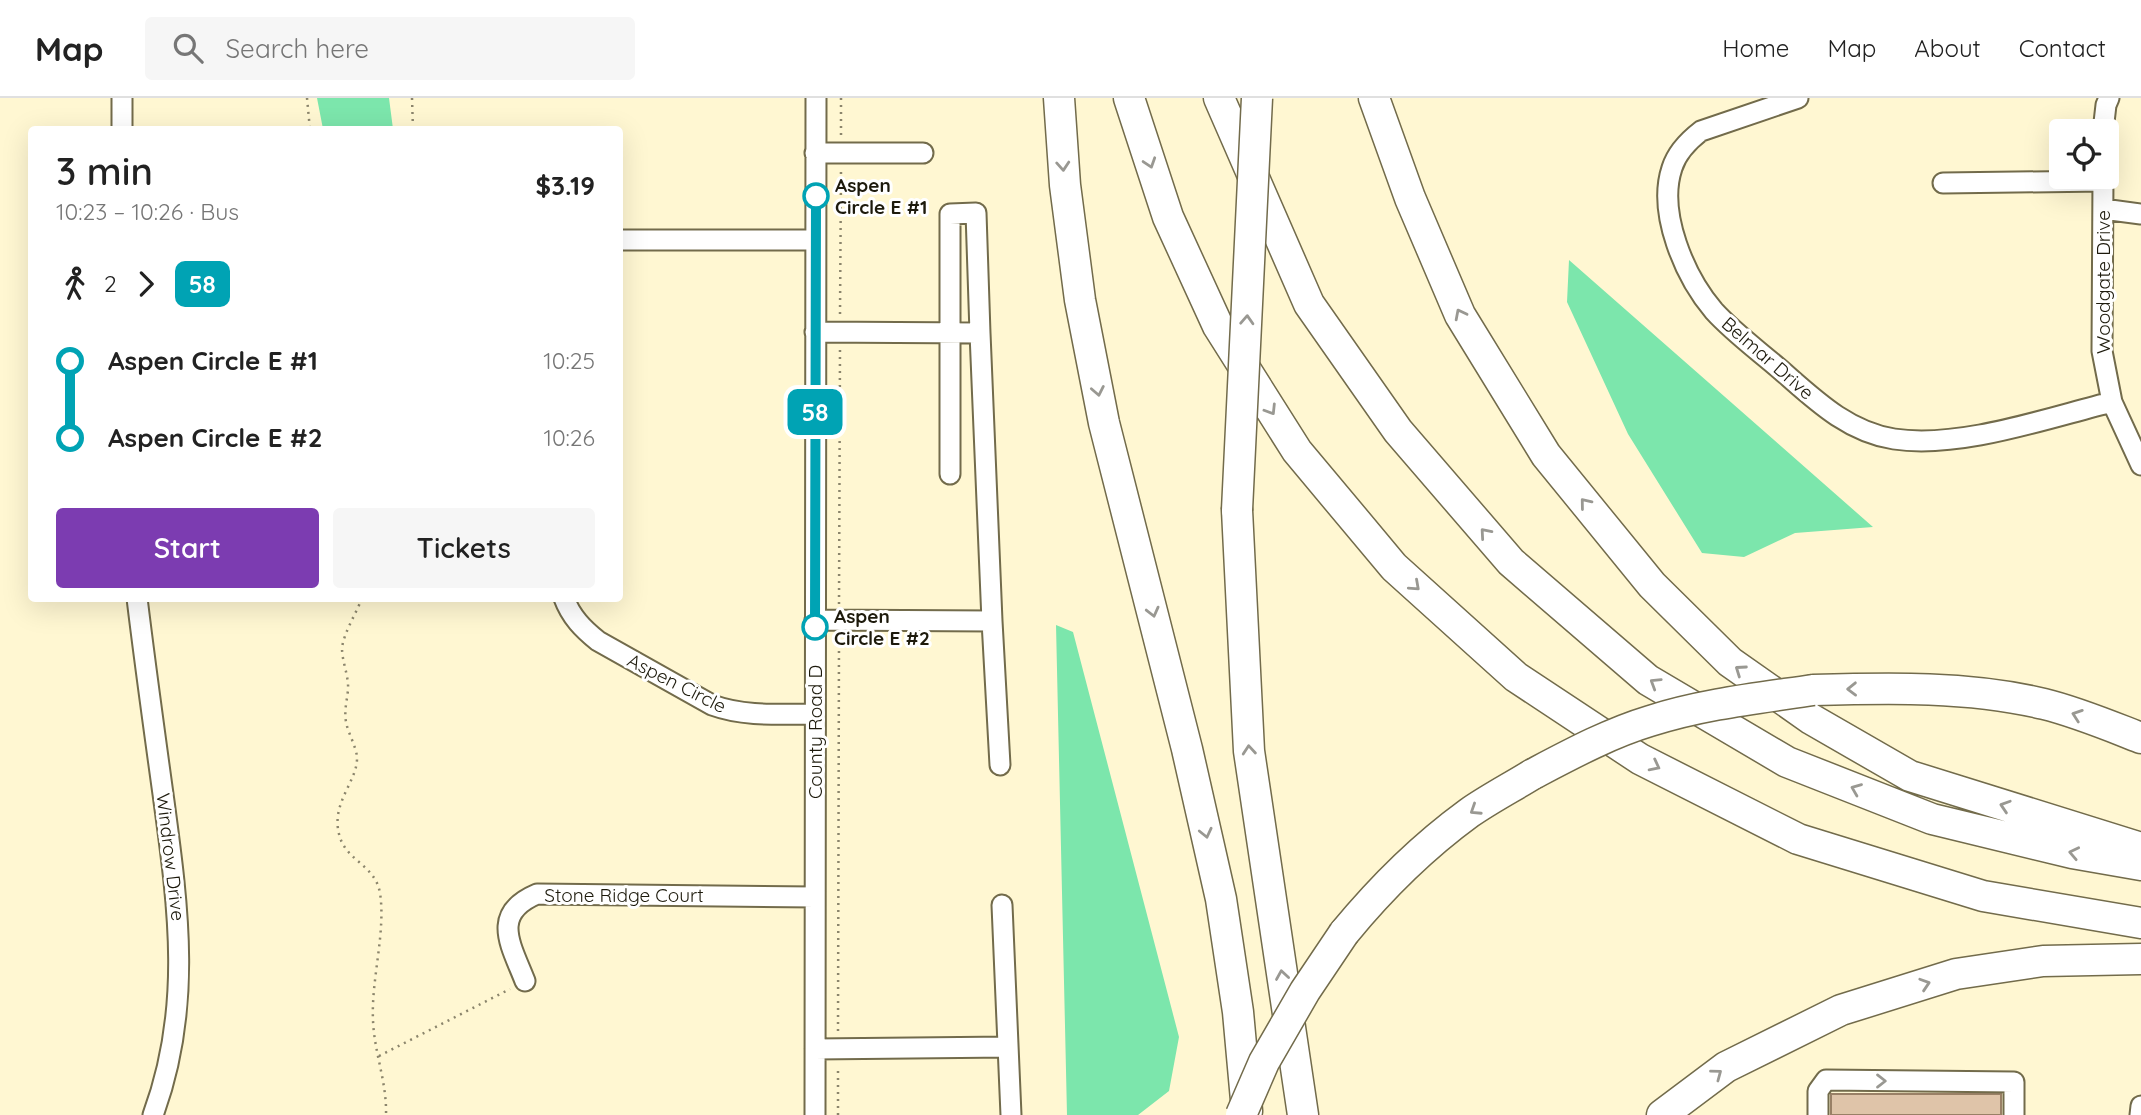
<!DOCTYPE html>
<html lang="en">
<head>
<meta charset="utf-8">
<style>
	body { margin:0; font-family:Quicksand,sans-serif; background:#f6f6f6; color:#222; height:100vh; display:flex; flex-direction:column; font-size:26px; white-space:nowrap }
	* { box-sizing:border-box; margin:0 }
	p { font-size:23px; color:#767676 }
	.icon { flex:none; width:38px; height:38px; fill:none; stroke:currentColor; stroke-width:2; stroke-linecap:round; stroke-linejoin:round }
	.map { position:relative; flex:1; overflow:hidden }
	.sheet { position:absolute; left:28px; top:28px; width:595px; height:476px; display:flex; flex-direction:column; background:#fff; border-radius:7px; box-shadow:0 7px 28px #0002 }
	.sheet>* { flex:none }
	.badge { padding:0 14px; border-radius:10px; font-size:24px; line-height:46px }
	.tools { position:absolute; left:2049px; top:21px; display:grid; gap:14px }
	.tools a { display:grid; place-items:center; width:70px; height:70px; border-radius:7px; background:#fff; box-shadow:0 7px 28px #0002; font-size:35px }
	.map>.badge { position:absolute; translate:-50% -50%; box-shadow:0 0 0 4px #fff }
	.legs { display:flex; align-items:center; gap:10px; height:77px; padding:0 28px; font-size:23px }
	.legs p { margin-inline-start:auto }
	.head { display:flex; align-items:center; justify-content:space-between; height:119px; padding:0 28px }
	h1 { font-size:38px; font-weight:600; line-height:52px }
	.button { display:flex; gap:14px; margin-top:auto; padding:14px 28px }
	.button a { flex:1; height:80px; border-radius:7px; background:#7c3cb1; color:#fff; font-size:28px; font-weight:600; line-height:80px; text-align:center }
	.button a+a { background:#f6f6f6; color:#222 }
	ul { padding:0 28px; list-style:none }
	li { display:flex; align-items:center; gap:24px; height:77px; font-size:26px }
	li i { display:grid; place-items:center; width:10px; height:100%; margin:0 9px; background:currentColor }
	li i::after { content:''; width:18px; height:18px; margin:-9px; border:5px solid; border-radius:50%; background:#fff }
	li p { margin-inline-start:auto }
	li:first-child i { background:linear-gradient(#0000 50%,currentColor 0) }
	li:last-child i { background:linear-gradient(currentColor 50%,#0000 0) }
	header { display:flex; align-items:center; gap:42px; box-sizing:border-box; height:98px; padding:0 35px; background:#fff; border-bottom:2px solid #e0e0e0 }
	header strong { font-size:33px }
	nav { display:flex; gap:38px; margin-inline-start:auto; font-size:24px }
	.search { width:490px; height:63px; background:#f6f6f6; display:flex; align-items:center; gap:18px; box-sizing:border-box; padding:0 24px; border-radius:7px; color:#767676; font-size:26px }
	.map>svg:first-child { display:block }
	.water { fill:#7ce6ac }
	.building { fill:#dfc4a9; stroke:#998066; stroke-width:2 }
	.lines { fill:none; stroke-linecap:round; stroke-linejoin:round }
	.minor-casing { stroke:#726b4b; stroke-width:23 }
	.highway-casing { stroke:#726b4b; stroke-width:33 }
	.path { stroke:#8b856c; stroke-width:2.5; stroke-dasharray:2 5; stroke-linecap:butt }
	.minor { stroke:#fff; stroke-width:19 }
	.highway { stroke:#fff; stroke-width:30 }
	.highway-bridge-casing { stroke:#726b4b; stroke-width:33; stroke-linecap:butt }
	.highway-bridge { stroke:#fff; stroke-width:30 }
	.oneway { stroke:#999892 }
	.line-1-casing { stroke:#fff; stroke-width:16 }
	.line-1 { stroke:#00a3b4; stroke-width:10 }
	.stop-1-dot { fill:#fff; stroke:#00a3b4; stroke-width:3.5 }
	.labels { text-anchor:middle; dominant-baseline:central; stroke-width:6; stroke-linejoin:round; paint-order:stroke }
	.stop-label { font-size:19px; font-weight:bold; fill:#1d1a0c; stroke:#fff; text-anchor:start }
	.street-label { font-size:19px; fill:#1d1a0c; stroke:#fff }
</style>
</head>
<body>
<header>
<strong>Map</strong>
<div class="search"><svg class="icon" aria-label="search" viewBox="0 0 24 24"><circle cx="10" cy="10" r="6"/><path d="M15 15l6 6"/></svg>Search here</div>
<nav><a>Home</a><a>Map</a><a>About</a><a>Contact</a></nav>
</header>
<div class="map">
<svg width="2141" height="1017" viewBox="0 0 2141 1017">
	<rect width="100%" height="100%" fill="#fff7d2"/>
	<path class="water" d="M317,0h72l4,31h-70z
		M1569,162l304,267 -78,6 -51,24 -42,-4 -74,-119 -61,-132z
		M1056,527l17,7 106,405 -10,54 -31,24h-71z"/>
	<path class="building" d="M1831,996h170v21h-170z"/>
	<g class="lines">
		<g class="minor-casing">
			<path id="minor" d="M1798,0l-97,33c-13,10 -24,21 -29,37 -15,45 13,109 42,143 20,22 45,40 68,60 33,29 66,61 112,68 66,10 153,-21 218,-37
				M122,32v-32
				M2103,33l3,-26 3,-7
				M815,55h108
				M2103,79l-1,174 10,51 29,63
				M1943,85l160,-2
				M2103,111l38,5
				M620,142h195
				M950,376v-260l26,-1 4,120
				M137,500c8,66 17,131 26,196 15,111 30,213 -10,321
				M564,500c7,19 19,31 34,43l114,64c33,12 68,9 103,9
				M815,522l177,1 -12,-288 -165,-1
				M992,523l8,144
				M1002,807l9,210
				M525,883c-14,-36 -35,-67 12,-87l278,3
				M815,951l193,-2
				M815,1017l1,-1017
				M1818,1017v-24l8,-11 188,2v33
				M2140,1017l1,-9"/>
		</g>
		<g class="highway-casing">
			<path id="highway" d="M1059,0l6,87 15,115 24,123 83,326 34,150 17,113 9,99
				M1129,0l39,119 50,109 79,125 97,116 122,110 124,82 158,80 185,57 158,27
				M1219,0l90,206 89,127 113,131 137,118 139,82 145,57 140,34 69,12
				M1374,0l36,100 50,117 86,140 106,130 78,77 81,57 99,57 231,72
				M1237,412l12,241 54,364
				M1813,592c77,-2 156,-4 231,14 33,8 66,22 97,34
				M1344,835c37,-45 77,-85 125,-120 20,-14 43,-26 64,-39
				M1662,1017l64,-48 115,-57 115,-36 87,-13 98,-2"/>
		</g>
		<path class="path" d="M307,0l3,32
			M412,0l1,32
			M841,37v-37
			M840,216l1,-144
			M362,500c-6,16 -18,34 -20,50 0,14 7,28 6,42 -1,11 -4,20 -2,32 2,11 10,24 11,35 1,24 -26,45 -18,77 6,27 36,30 41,59 6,39 -9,87 -7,127 1,32 14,62 13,95
			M839,506l1,-256
			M838,933l1,-392
			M379,958l131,-67
			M838,1017v-49"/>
		<use href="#minor" class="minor"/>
		<use href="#highway" class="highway"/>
		<g class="highway-bridge-casing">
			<path id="highway-bridge" d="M1237,412l20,-412
				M1533,676c38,-20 77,-41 117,-53 53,-17 109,-23 163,-31
				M1241,1017l23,-53 41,-71 39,-58"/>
		</g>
		<use href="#highway-bridge" class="highway-bridge"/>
	</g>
	<defs><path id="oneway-chevron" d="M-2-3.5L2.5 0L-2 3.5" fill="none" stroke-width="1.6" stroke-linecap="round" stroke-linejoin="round" transform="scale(1.75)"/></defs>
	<g class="oneway">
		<use href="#oneway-chevron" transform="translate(1150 65) rotate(72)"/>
		<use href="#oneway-chevron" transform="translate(1063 68) rotate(86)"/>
		<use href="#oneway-chevron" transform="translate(1460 216) rotate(-117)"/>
		<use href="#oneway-chevron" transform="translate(1247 222) rotate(-87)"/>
		<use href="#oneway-chevron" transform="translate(1098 293) rotate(79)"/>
		<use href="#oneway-chevron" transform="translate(1271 312) rotate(58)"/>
		<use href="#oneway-chevron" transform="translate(1585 405) rotate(-129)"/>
		<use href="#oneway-chevron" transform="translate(1485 435) rotate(-131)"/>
		<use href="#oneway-chevron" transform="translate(1415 488) rotate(42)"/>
		<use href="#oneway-chevron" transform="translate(1153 514) rotate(76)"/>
		<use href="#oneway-chevron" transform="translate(1740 572) rotate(-145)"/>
		<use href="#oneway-chevron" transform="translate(1655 585) rotate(-148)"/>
		<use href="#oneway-chevron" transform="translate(1852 591) rotate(179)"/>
		<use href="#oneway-chevron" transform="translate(2077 617) rotate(-161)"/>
		<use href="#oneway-chevron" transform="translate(1249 652) rotate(-95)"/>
		<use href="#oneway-chevron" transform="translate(1655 668) rotate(27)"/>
		<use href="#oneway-chevron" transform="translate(1856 691) rotate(-158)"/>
		<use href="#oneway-chevron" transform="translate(2005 708) rotate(-162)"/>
		<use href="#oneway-chevron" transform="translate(1475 712) rotate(147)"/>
		<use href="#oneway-chevron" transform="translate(1206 735) rotate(77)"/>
		<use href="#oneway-chevron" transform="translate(2074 755) rotate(-168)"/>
		<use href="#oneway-chevron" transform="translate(1282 877) rotate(-99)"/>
		<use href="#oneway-chevron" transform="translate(1925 886) rotate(-18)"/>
		<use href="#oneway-chevron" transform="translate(1717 976) rotate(-37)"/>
		<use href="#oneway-chevron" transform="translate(1881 983)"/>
	</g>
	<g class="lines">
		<g class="line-1-casing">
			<path id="line-1" d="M815,529l1,-431"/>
		</g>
		<use href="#line-1" class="line-1"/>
	</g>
	<g class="stop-1-dot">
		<circle cx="816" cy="98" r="12"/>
		<circle cx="815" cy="529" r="12"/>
	</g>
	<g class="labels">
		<g class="stop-label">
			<text x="835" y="87">Aspen<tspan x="835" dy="22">Circle E #1</tspan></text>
			<text x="834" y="518">Aspen<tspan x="834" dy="22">Circle E #2</tspan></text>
		</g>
		<g class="street-label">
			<text transform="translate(2103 184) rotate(-90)">Woodgate Drive</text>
			<text transform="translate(1768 260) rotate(41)">Belmar Drive</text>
			<text transform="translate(677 585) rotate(27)">Aspen Circle</text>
			<text transform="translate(815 634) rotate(-90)">County Road D</text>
			<text transform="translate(171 759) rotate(83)">Windrow Drive</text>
			<text x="624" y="797">Stone Ridge Court</text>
		</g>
	</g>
</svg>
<div class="tools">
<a><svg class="icon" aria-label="locate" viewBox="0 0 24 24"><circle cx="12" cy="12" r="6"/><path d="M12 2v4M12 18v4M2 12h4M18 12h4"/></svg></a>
</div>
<b class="badge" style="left:815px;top:314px;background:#00a3b4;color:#fff">58</b>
<section class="sheet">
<div class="head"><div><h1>3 min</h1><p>10:23 – 10:26 · Bus</p></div><b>$3.19</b></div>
<div class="legs"><svg class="icon" aria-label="walk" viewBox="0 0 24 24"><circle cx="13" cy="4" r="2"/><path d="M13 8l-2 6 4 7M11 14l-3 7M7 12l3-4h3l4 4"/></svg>2<svg class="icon" aria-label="forward" viewBox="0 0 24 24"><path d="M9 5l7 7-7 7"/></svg><b class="badge" style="background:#00a3b4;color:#fff">58</b></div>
<ul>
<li><i style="color:#00a3b4"></i><b>Aspen Circle E #1</b><p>10:25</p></li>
<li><i style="color:#00a3b4"></i><b>Aspen Circle E #2</b><p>10:26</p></li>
</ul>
<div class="button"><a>Start</a><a>Tickets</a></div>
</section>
</div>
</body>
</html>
